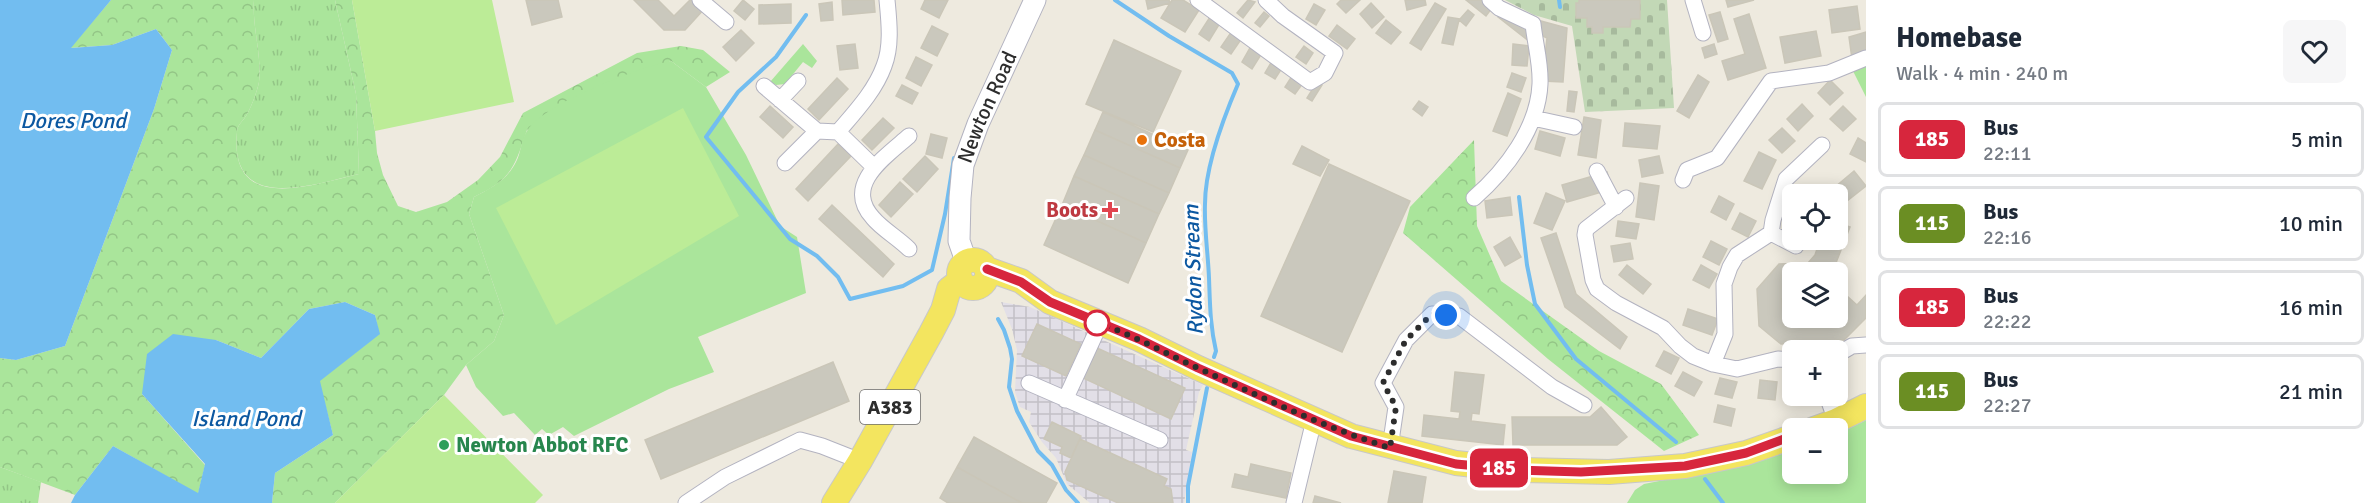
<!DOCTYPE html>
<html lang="en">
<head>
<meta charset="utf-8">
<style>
	body { margin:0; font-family:Signika,sans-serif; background:#f6f6f7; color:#1f2937; height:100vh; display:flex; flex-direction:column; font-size:22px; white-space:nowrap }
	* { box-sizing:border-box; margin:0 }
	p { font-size:20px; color:#747a83 }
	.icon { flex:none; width:33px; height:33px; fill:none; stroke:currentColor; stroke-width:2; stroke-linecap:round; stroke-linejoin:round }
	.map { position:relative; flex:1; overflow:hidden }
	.panel { display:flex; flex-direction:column; background:#fff; width:510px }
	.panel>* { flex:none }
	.badge { padding:0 12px; border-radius:9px; font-size:21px; line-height:39px }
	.tools { position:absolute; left:1782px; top:184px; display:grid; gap:12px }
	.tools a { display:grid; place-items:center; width:66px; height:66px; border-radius:9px; background:#fff; box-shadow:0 3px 15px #0003; font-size:30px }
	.you { position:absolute; width:30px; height:30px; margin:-15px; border:4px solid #fff; border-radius:50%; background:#1a73e8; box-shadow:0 0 0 9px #1a73e833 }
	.map>.badge { position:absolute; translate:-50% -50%; box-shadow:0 0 0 3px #fff }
	.round { display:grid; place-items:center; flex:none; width:63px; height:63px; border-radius:9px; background:#f6f6f7 }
	.head { display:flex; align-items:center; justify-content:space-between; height:102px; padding:0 30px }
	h1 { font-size:28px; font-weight:700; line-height:45px }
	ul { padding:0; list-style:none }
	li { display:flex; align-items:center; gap:18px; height:75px; margin:0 12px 9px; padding:0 18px; border:3px solid #e0e1e3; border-radius:9px }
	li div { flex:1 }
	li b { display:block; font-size:22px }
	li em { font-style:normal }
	li .badge { min-width:66px; font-weight:700; text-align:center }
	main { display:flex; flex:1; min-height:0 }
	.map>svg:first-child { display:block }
	.industrial { fill:url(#industrial-grid) }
	.grass { fill:url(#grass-tufts) }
	.forest { fill:url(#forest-crowns) }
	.cemetery { fill:url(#cemetery-stones) }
	.park { fill:#aae59b }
	.pitch { fill:#bcec97 }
	.water { fill:#72bdf0 }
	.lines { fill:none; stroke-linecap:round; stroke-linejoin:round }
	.stream { stroke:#72bdf0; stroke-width:4 }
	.building { fill:#cac8bd; stroke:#cac6b8; stroke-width:1.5 }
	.minor-casing { stroke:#b3b3c0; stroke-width:17 }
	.secondary-casing { stroke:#b3b3c0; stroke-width:23 }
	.primary-casing { stroke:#c8c8c8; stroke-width:26 }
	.minor { stroke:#fff; stroke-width:15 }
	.secondary { stroke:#fff; stroke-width:21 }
	.primary { stroke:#f3e55f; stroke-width:24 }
	.line-casing { stroke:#fff; stroke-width:14 }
	.line { stroke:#d7263d; stroke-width:9 }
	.walk { stroke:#2d2d2d; stroke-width:6; stroke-dasharray:0 10.8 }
	.food-dot { fill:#e8710a; stroke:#fff; stroke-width:2 }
	.health-dot { fill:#e0444e; stroke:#fff; stroke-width:2 }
	.stop-dot { fill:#fff; stroke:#d7263d; stroke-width:3 }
	.leisure-dot { fill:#2e9e5b; stroke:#fff; stroke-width:2 }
	.labels { text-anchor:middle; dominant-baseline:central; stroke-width:6; stroke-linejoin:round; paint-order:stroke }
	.shield { fill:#fff; stroke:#6c6c6c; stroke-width:1.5 }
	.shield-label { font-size:20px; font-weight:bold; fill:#2d2d2d }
	.street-label { font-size:21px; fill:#2d2d2d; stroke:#fff }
	.food-label { font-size:21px; font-weight:bold; fill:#c56008; stroke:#fff; text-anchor:start }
	.health-label { font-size:21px; font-weight:bold; fill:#be3a42; stroke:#fff; text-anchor:end }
	.leisure-label { font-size:21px; font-weight:bold; fill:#27864d; stroke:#fff; text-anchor:start }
	.water-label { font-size:22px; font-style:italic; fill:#0c58a1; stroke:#fff }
</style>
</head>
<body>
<main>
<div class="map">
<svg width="1866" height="503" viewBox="0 0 1866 503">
	<defs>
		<pattern id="industrial-grid" width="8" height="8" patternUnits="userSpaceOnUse" patternTransform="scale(1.5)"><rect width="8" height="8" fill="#e2dfe7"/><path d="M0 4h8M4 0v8" fill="none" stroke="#c2c0c6"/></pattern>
		<pattern id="grass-tufts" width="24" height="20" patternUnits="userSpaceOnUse" patternTransform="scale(1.5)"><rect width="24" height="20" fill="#aae59b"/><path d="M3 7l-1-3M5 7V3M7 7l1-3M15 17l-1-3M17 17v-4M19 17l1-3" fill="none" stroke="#93c586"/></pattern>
		<pattern id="forest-crowns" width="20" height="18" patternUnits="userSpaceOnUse" patternTransform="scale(1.5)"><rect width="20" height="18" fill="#aae59b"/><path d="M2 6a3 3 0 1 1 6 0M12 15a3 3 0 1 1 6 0" fill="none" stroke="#93c586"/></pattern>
		<pattern id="cemetery-stones" width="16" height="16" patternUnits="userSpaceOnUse" patternTransform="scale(1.5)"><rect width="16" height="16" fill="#c2d8b6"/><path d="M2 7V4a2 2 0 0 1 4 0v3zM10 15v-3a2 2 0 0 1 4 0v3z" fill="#a7ba9d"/></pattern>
	</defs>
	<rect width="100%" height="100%" fill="#eeeadf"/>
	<path class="industrial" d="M1001,302l29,5 173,78 -4,7 -13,58 6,2 -8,51h-94l-23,-19 -11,-26 -14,-16 -13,-20 2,-10 -11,-5 -5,-15 2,-42 -5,-21z"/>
	<path class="grass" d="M254,0h81l21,94 3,80c-48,11 -130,40 -122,-42 0,-7 6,-11 9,-16 5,-8 11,-24 13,-34 3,-27 -7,-55 -5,-82z
		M0,467l41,15 -3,21h-38z"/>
	<path class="forest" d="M111,0h143c-2,27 8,55 5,82 -2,10 -8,26 -13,34 -3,5 -9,9 -9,16 -8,83 74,53 122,42l-3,-80 -21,-94h17l23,131 2,22 6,22 15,31 18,6 31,-10 31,-22 22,-23 23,-44 114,-60 44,-7 22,4 27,22 -24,15 -35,-26 -144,69c-13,38 -15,49 -53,67l-5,17 35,101 -10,26 -28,24 -22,30 -109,108h-63l3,-30 58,-38 -14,-54 60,-47 -4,-19 -30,-13 -36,7 -48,49 -45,-18 -74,54 63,71 -7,29 -85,-48 -38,49 -75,-28v-109l16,2 49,-14 89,-237 18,-59 -16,-21 -44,16 -42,3z
		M1474,140l3,86 24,55 98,70 62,33 38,51 -35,16 -116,-92 -145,-126 7,-26z"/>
	<path class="cemetery" d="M1505,0h162l7,108 -89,4 -13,-86 -38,-11z"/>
	<path class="park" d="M803,44l14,17 -5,7 -9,-6 -18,22 -9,1 -6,-3z
		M671,61l35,26 40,68 34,71 17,11 9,56 -108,44 16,35 -45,17 -95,47 -11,-9 -14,8 -7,-6 -7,6 -21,-22 -11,3 -27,-29 -10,-22 28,-24 10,-26 -35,-101 5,-17c17,-9 33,-17 42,-35 5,-9 5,-22 11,-31 16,-27 112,-64 144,-70z
		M1866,64v33l-14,-28z
		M1866,420v83h-239l8,-13 9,-6 106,-21 42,-12v23h46v-40z"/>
	<path class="pitch" d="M352,0h140l22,102 -139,29z
		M683,108l56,108 -183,109 -60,-117z
		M444,395l99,100 -8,8h-200z"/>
	<path class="water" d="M0,0h111l-40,48 41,-3 44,-16 16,21 -18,59 -89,237 -49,14 -16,-2z
		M345,302l30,13 5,19 -60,47 13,54 -58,38 -3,30h-201l4,-8 38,-49 85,47 7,-29 -63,-70 5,-40 26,-20 43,6 45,18 48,-49z"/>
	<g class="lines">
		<path class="stream" d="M1115,0l54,36 63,37 6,11c-15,35 -33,82 -33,120 -1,24 3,49 4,74 1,26 1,47 7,73l-2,6
			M1559,0l1,7
			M806,15l-30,42 -38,35 -32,45 84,102 27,17 21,21 12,22 53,-13 29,-16 13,-56 9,-56
			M1519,197l8,68 8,39 41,55 100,83
			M998,319l6,11 6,18 2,11 -3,28 8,24 21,40 14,14 14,25 12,13
			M1705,479l18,24
			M1188,503v-17l19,-98"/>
	</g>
	<path class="building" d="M526,0h32l4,17 -30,8z
		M634,0h24l16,16 16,-16h7l8,8 -20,22h-21z
		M743,0l11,9 -9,11 -11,-9z
		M842,0h32l1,12 -32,3z
		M925,0h23l-9,18 -18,-9z
		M1146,0h23l1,3 -22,6z
		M1172,0h11l16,10 -14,22 -24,-14z
		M1248,0l7,2 -12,16 -6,-5z
		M1341,0h19l-14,13 -9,-9z
		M1405,0h20l1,5 -19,5z
		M1466,0h23l6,4 -9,12z
		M1579,0h61v19h-9l-1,8h-27v6h-11v-6h-5v-9h-11v-15h3z
		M1726,0h28l-26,7z
		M832,2l1,18 -12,1 -2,-17z
		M1371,3l13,14 -12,11 -12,-14z
		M1435,3l11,6 -25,41 -11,-7z
		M791,4v19l-32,1v-19z
		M1314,4l11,6 -9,15 -10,-6z
		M1857,6l3,23 -28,4 -3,-23z
		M1468,10l6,5 -8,11 -7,-6 -6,25 -11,-2 6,-26 12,2z
		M1504,11l25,15 1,16 -32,-25z
		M1264,12l5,4 -9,11 -5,-4z
		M1720,12l8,27 -10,3 -9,-27z
		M1749,14l17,54 -38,12 -6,-19 23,-7 -11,-35z
		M1210,17l10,6 -11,18 -10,-7z
		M1386,20l15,12 -10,12 -15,-11z
		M1541,21l26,7 -4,54 -21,-1 5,-43 -10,-5z
		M1337,25l18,14 -8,10 -18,-13z
		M932,26l16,8 -11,22 -16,-8z
		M741,30l13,13 -18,18 -13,-14z
		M1232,31l10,7 -11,16 -10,-7z
		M1816,31l5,25 -36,7 -5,-26z
		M1866,32v21l-14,6 -3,-22z
		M1114,40l67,31 -28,61 -67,-28z
		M855,44l3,24 -18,2 -3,-24z
		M1513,44l16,2 -2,20 -15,-1z
		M1714,44l3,10 -12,4 -3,-10z
		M1251,46l11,7 -10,16 -10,-7z
		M1304,46l9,7 -7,11 -10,-7z
		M916,57l16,8 -11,21 -15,-8z
		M1272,61l10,7 -7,11 -10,-6z
		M1512,73l14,5 -5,14 -14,-5z
		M1698,75l11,7 -20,36 -12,-7z
		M1292,76l11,7 -8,11 -10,-7z
		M837,78l11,11 -29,31 -11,-11z
		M1830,80l13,13 -13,12 -12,-12z
		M1317,82l5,3 -10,16 -5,-3z
		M902,85l16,8 -6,11 -16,-8z
		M1569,91l8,1 -3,20 -7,-1z
		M1508,93l13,6 -14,37 -14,-5z
		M1419,101l9,6 -6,9 -9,-7z
		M1802,104l11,12 -15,15 -11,-12z
		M770,106l23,21 -10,11 -23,-21z
		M1843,106l13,13 -13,12 -13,-12z
		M1103,112l85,38 -8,18 -85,-38z
		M1584,117l17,3 -5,38 -18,-3z
		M883,118l11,10 -22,22 -10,-10z
		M1625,123l35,3 -3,23 -34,-3z
		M1782,128l13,13 -13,12 -13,-13z
		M1095,130l85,38 -11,25 -85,-38z
		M1540,131l25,7 -5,18 -25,-7z
		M931,134l16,4 -5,20 -16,-4z
		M1858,138l8,5v19l-16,-8z
		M838,144l13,12 -43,45 -12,-12z
		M1302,146l27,14 -9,16 -27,-12z
		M1759,152l17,8 -14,29 -18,-8z
		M1084,155l85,38 -10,21 -85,-38z
		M925,156l13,13 -21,23 -14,-13z
		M1659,156l4,17 -21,4 -3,-17z
		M1329,164l81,37 -68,151 -81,-36z
		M1854,171l12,15 -19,15 -12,-14z
		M1607,172l5,17 -45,13 -5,-17z
		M1074,176l85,38 -13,29 -84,-38z
		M900,182l13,12 -22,23 -12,-12z
		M1640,183l19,3 -5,34 -18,-3z
		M1794,187l22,5 -1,3h-22z
		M1546,193l19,8 -13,29 -18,-7z
		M1792,195v19l-4,-1z
		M1719,196l15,8 -8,16 -15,-8z
		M1510,197l2,18 -25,3 -2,-17z
		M832,205l62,59 -11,13 -64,-58z
		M1062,205l84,38 -18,40 -84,-38z
		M1740,213l16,8 -8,16 -16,-8z
		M1618,221l21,3 -3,15 -20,-3z
		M1838,223l12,4 -18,46h-40v14l-10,12 1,17 8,6 47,-4v-30l19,17 9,-10v23l-22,22 -63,4 -22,-18 -2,-37 22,-25 29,-1 7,-8 5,-15h18z
		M1556,233l20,61 51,43 -7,12 -55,-42 -24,-69z
		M1510,237l11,20 -16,9 -11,-19z
		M1711,241l16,8 -8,16 -16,-8z
		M1630,243l3,16 -19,3 -3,-16z
		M1627,265l24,19 -8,10 -24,-19z
		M1701,265l16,9 -8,14 -16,-8z
		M1688,309l30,10 -6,16 -29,-10z
		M1037,324l44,20 -15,32 -44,-20z
		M1097,348l88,40 -14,31 -88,-41z
		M1664,351l15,7 -8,16 -15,-8z
		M833,362l16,39 -188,78 -16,-39z
		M1455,372l29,3 -5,39 -7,-1 -1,8 34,4 -2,20 -81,-9 2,-21 35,4 1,-7 -9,-1z
		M1683,372l19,10 -8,14 -19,-10z
		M1720,378l17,4 -5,16 -17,-4z
		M1787,378l5,1v16l-7,-1z
		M1760,380l17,2 -2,18 -17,-2z
		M1718,405l17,4 -4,17 -17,-4z
		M1601,407l26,30 -10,8h-104l-1,-28h78z
		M1052,422l29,14 -10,22 -11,-5 2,-6 -18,-8z
		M974,437l83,46 -11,20h-24l-65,-36z
		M1080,439l87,40 -3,7 7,3 2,14h-55l-51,-23 -2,-8z
		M1251,464l40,9 -5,25 -54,-11 3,-13 13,3z
		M957,467l65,36h-74l-8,-5z
		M1394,471l32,6 -4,26h-34z
		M1315,496l26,7h-28z"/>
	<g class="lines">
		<g class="minor-casing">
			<path id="minor" d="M700,0l26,22
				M1198,0l112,82 15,-9 10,-20 -52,-37 -17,-16
				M1693,0l10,33
				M764,86l53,45 21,1 36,35
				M780,100l18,-19
				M1533,118l41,9
				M838,132c17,-20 37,-41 46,-66 8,-20 5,-45 3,-66
				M909,136c-24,21 -66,49 -36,82 9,11 25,20 36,31
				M785,163l32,-32
				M1597,171l19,36
				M1683,180l4,-10 30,-12 54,-77 58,-8 37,-15
				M1474,198c32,-28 64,-70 66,-114 1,-20 -5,-41 -7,-60l-34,-16 -9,-8
				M1626,198l-40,31 -1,6 8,45 4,9 19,14 47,25 17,18 13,10 20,8 24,5 41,-10 14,1
				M1771,233l25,13
				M1838,354l14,-8 14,-1
				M1713,364l12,-30 -1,-50 6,-17 7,-12 34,-22 2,-13 13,-41 36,-34
				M1029,383l131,57
				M1827,396l9,25
				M1065,400l35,-76
				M1390,448l6,-41 -13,-24 23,-43 26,-26 27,2 93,71 32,18
				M686,503l39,-26 75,-37 22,6 38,15
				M1294,503l20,-83"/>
		</g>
		<g class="secondary-casing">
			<g id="secondary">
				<path id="s1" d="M966,261l-7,-20 1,-43 3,-33 15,-41 57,-124"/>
			</g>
		</g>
		<g class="primary-casing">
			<path id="primary" d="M959 274a14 14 0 1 1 28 0a14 14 0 1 1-28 0Z
				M987,269l34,12 29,21 89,37 59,29 153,68 105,27 63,7 90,2 76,-6 61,-13 46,-16
				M1814,429l22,-8 30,-15
				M834,503l26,-42 71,-128 12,-23 6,-21 12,-9"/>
		</g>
		<use href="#minor" class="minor"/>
		<use href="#secondary" class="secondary"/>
		<use href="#primary" class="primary"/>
	</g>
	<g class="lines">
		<g class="line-casing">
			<path id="line" d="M987,269l34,13 29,20 89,37 59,29 153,68 105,28 64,6 61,2 104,-6 61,-13 46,-17"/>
		</g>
		<use href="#line" class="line"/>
		<path class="walk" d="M1097,323c35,11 67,30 101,45 63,29 126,59 192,80l6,-41 -13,-24 23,-43 26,-26 14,1"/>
	</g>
	<circle class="food-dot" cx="1142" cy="140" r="6"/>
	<path class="health-dot" d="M1107 201h6v6h6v6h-6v6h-6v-6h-6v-6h6z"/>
	<circle class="stop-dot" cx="1097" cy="323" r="12"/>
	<circle class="leisure-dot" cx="444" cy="445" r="6"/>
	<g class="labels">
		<rect class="shield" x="860" y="390" width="60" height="34" rx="4.5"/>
		<g class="shield-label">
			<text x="890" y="407">A383</text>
		</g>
		<g class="street-label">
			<text stroke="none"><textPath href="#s1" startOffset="160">Newton Road</textPath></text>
		</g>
		<g class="food-label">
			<text x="1154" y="140">Costa</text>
		</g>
		<g class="health-label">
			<text x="1098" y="210">Boots</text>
		</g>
		<g class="leisure-label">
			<text x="456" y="445">Newton Abbot RFC</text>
		</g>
		<g class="water-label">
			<text x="73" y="120">Dores Pond</text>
			<text transform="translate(1193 270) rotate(-92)">Rydon Stream</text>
			<text x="246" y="418">Island Pond</text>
		</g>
	</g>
</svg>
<div class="tools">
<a><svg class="icon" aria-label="locate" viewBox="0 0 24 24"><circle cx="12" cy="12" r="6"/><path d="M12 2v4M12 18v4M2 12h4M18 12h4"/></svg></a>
<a><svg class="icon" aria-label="layers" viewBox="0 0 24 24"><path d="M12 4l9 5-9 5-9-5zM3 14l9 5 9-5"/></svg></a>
<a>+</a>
<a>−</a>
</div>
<div class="you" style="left:1446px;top:315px"></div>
<b class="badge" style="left:1499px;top:468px;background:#d7263d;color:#fff">185</b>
</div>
<section class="panel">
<div class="head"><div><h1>Homebase</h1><p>Walk · 4 min · 240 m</p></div><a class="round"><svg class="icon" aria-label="heart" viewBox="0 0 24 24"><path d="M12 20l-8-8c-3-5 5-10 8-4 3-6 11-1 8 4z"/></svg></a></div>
<ul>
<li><span class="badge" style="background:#d7263d;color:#fff">185</span><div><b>Bus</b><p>22:11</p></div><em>5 min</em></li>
<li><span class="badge" style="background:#6b8e23;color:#fff">115</span><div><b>Bus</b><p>22:16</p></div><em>10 min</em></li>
<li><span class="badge" style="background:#d7263d;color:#fff">185</span><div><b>Bus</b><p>22:22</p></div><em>16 min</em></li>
<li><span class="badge" style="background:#6b8e23;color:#fff">115</span><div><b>Bus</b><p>22:27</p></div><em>21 min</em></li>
</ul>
</section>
</main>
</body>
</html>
